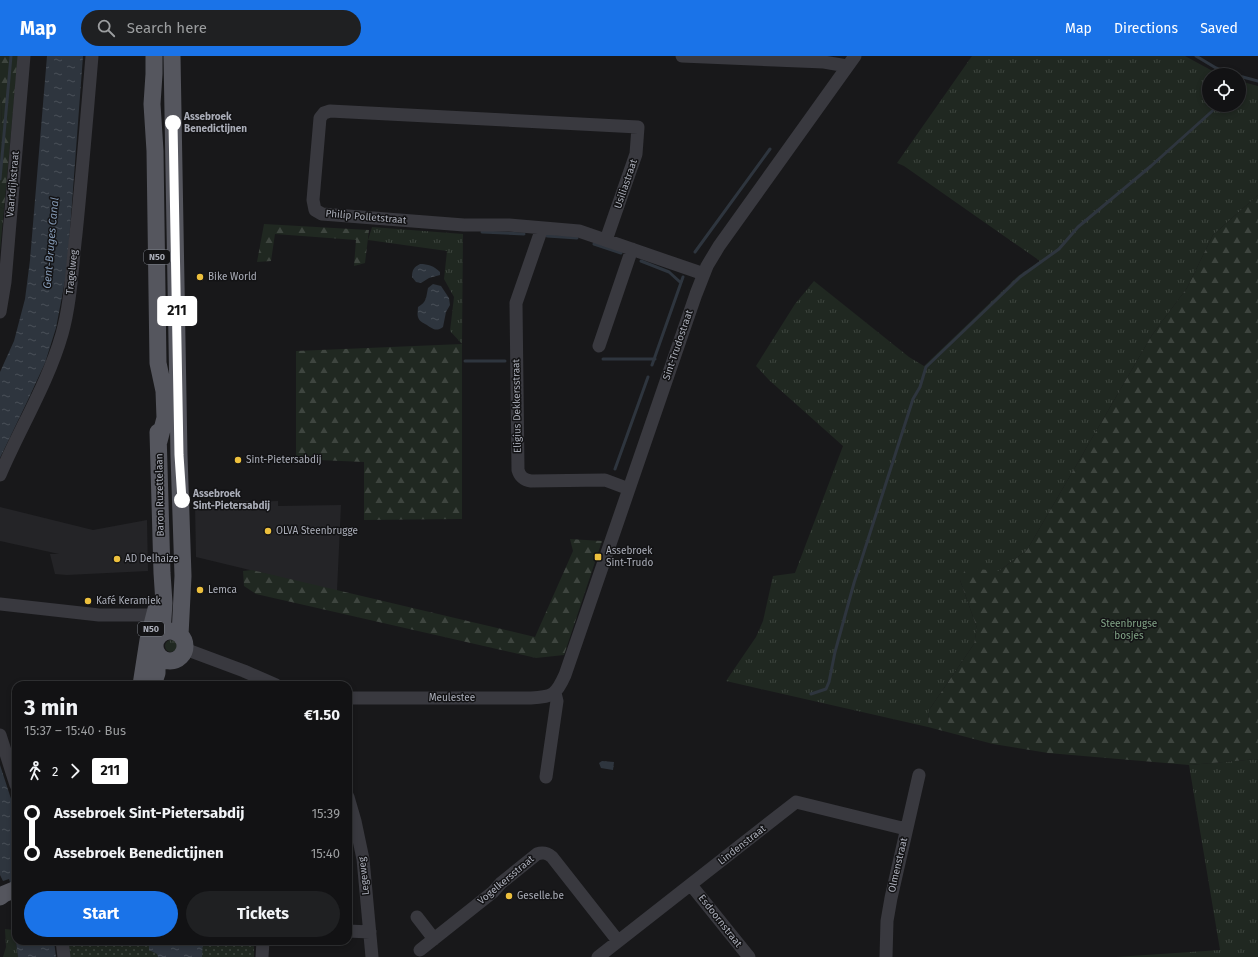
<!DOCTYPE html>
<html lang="en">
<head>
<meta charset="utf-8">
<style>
	body { margin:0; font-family:"Fira Sans",sans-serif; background:#1f2022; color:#f1f3f6; height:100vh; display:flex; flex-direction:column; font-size:15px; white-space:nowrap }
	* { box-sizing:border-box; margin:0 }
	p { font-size:13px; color:#9c9ea0 }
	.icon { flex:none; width:22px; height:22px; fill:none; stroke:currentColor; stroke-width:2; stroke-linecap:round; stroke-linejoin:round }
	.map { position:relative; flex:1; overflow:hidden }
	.panel { position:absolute; left:12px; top:625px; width:340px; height:264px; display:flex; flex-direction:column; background:#121214; border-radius:12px; box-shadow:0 2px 6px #0003,0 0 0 1px #313234 }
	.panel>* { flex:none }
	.badge { padding:0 8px; border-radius:3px; font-size:14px; line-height:26px }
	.buttons { position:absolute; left:1202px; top:12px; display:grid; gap:8px }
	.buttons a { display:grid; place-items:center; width:44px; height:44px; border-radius:50%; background:#121214; box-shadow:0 2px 6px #0003,0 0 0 1px #313234; font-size:20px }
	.map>.badge { position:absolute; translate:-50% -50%; box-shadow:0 0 0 2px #fff }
	.legs { display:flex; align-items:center; gap:6px; height:44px; padding:0 12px; font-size:13px }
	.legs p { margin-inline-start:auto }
	.summary { display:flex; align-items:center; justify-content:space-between; height:68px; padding:0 12px }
	h1 { font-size:22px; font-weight:700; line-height:30px }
	.primary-button { display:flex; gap:8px; margin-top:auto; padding:8px 12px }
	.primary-button a { flex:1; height:46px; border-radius:24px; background:#1a73e8; color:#fff; font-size:16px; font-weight:700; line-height:46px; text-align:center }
	.primary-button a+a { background:#1f2022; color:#f1f3f6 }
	ul { padding:0 12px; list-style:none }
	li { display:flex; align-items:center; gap:14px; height:40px; font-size:15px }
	li i { display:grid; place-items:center; width:6px; height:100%; margin:0 5px; background:currentColor }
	li i::after { content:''; width:10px; height:10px; margin:-5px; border:3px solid; border-radius:50%; background:#121214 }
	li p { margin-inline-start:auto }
	li:first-child i { background:linear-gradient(#0000 50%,currentColor 0) }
	li:last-child i { background:linear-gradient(currentColor 50%,#0000 0) }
	header { display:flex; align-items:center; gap:24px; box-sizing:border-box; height:56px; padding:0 20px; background:#1a73e8; color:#fff }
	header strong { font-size:19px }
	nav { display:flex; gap:22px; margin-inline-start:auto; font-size:14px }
	.search { width:280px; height:36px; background:#1f2022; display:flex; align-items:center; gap:10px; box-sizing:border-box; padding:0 14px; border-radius:22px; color:#9c9ea0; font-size:15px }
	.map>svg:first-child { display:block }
	.built { fill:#242427 }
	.grass { fill:url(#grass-tufts) }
	.forest { fill:url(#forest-firs) }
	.garden { fill:url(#garden-dots) }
	.water { fill:url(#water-ripples) }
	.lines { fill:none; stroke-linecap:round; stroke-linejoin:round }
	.stream { stroke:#2e353e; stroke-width:3 }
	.minor { stroke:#39393f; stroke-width:13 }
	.major { stroke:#55565e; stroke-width:17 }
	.line-1-casing { stroke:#fff; stroke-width:9 }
	.line-1 { stroke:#fff; stroke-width:6 }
	.stop-1-dot { fill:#fff; stroke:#fff; stroke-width:2 }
	.poi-dot { fill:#edc03d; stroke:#131315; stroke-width:1.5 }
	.labels { text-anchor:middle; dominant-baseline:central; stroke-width:3; stroke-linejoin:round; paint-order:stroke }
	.shield { fill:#131315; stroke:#7d8088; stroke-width:1 }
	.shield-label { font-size:9px; font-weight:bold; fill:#abaeb9 }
	.stop-label { font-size:10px; font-weight:bold; fill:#abaeb9; stroke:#131315; text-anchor:start }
	.street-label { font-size:10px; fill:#abaeb9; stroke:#131315 }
	.poi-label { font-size:10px; fill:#abaeb9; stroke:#131315; text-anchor:start }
	.park-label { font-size:10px; fill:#82a487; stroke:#131315 }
	.water-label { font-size:11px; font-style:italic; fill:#8398b3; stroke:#131315 }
</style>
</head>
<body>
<header>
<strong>Map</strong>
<div class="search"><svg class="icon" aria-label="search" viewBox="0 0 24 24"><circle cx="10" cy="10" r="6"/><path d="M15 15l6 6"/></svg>Search here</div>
<nav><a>Map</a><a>Directions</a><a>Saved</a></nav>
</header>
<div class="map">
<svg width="1258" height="901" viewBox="0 0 1258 901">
	<defs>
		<pattern id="grass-tufts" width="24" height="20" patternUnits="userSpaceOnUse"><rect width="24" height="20" fill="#202821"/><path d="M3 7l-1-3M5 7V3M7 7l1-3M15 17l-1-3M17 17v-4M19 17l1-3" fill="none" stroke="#3e453f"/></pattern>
		<pattern id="forest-firs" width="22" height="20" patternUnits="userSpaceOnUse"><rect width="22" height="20" fill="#202821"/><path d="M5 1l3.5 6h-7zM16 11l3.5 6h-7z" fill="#3e453f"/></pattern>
		<pattern id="garden-dots" width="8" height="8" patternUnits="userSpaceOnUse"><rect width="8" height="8" fill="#202821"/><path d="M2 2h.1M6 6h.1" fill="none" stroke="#3e453f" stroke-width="1.8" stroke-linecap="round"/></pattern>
		<pattern id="water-ripples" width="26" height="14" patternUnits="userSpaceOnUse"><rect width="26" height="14" fill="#2e353e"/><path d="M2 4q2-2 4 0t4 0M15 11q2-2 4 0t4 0" fill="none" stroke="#4a5058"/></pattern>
	</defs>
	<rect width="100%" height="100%" fill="#18181a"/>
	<path class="built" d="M233,444l16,1v1l29,-1v5l63,-1 -4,86 -141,-34 -1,-53h14l1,-3h4v1h19z
		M0,451l93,23 54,-10 1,51 -81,4 -12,-1 -5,-20h9l-59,-13z"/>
	<path class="grass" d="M972,0h213l35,19h-11v30h30v-24l19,5v109l-45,40 -26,53 -35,47 -125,215 -28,21 -39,9 17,48 -3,16 -45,66 -1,17 -202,-46 30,-44 7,-16 10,-45 22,-3 48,-127 -74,-66 -13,-14 39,-62 19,-23 95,76 15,9 94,-90 22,-15 -136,-95 -7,-3z
		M0,41l2,7 -2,50z
		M0,151l4,2 -4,42z
		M372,171l91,7 -1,110 -12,-13 4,-34 -10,-18 3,-28 -79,-11z
		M165 590a6 6 0 1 1 12 0a6 6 0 1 1-12 0Z
		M1258,703v198h-142l104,-7 -31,-185z
		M5,873l9,1 4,27h-15l3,-10z"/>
	<path class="forest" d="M0,0h18l-14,153 -4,-2v-53l2,-50 -2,-7z
		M1258,139v564l-69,6 -141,-12 -55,-9 -65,-17 1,-17 45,-66 3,-16 -17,-48 6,-12 33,3 28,-21 125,-215 35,-47 26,-53z
		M264,168l105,6 -4,33 -11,3 2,-26 -81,-6 -4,27 -14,1z
		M462,288v175l-98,1v-58l-68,-3v-108z
		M570,483l32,2 -38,114 -28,3 -280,-64 -12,-8 -1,-15 9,-1 283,67 38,-86z"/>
	<path class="garden" d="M68,885h186v16h-184z"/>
	<path class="water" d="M47,0h36l-16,214 -11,58 -11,35 -18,39 -27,56v-86l14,-31 11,-42 5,-39z
		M420,208c8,0 14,2 20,8v3l-11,3 -8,5 -5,-1 -4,-5c0,-7 2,-10 8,-13z
		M433,228l8,2 8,12 1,7 -4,7 -3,15c-8,6 -12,0 -18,-3 -3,-2 -6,-3 -7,-7 -1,-3 0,-7 0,-10 9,-5 8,-10 10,-19z
		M602,705l12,1 -1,8 -12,-2 -2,-5z
		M0,709l16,49v127h38l2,16h-38l-7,-52 5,-4 -7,-22 -6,2 -3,-6z
		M149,885h54l-1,16h-44l-1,-3 -8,-4z"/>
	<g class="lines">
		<path class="stream" d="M1196,0l20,12 19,7
			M1239,20l19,5
			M0,123l11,-123
			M482,176l42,2
			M547,180l30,2
			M594,188l27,9
			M695,196l75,-103
			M641,205l28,11 11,10
			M603,303h52
			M465,305h40
			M652,309l31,-88
			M615,413l33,-92
			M811,638l15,-5 3,-7 6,-30 19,-69 59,-184 7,-12 6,-20 94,-90 39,-28 19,-22 73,-61 68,-61"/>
		<path class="minor" d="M682,0l142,6 23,4
			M542,172l-26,75 2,167c2,7 6,10 13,11l74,-1 24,9
			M606,184l30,-86 2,-27 -308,-16 -6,2 -4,5 -7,82 2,10 7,4 142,11h45l70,6 125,43
			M0,256l5,-30 19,-226
			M599,290l33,-97
			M0,419c20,-47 48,-92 62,-141 9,-32 10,-67 14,-100 6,-59 11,-118 16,-178
			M0,548l99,11h51
			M185,593l59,22 32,14
			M348,642h183c22,-1 25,-3 34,-23l131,-381 11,-28 12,-20 136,-190
			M0,679l16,50
			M546,721l11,-76 -2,-8
			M348,741l7,24 8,38 9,98
			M691,829l58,72
			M417,861l17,22
			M348,875l22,1
			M62,885l2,16
			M420,894l73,-58 8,-9 36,-29c6,-2 10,-1 15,3l66,84
			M262,901l1,-16
			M598,901l198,-155 110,27
			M886,901l1,-36 4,-23 28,-123"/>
		<path class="major" d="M154,0v18l-2,30 3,47 3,212 6,28 1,27 -6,23
			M172,0l7,399 4,121 -3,59
			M158,376l4,141 2,30 -2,30
			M155 590a15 15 0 1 1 30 0a15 15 0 1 1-30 0Z
			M141,629l7,-45 8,-31
			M153,629l4,-12v-18
			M0,841l4,-3 12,-5"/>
	</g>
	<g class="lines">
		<g class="line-1-casing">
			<path id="line-1" d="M173,67l6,332 3,45"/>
		</g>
		<use href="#line-1" class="line-1"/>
	</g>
	<g class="stop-1-dot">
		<circle cx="173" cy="67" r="7"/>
		<circle cx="182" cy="444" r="7"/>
	</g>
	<g class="poi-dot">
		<circle cx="200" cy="221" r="4"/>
		<circle cx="238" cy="404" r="4"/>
		<circle cx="268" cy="475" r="4"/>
		<rect x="594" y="497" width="8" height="8" rx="2"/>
		<circle cx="117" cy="503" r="4"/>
		<circle cx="200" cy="534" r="4"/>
		<circle cx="88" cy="545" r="4"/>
		<circle cx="509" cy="840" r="4"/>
	</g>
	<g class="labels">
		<g class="shield">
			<rect x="144" y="194" width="26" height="14" rx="3"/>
			<rect x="138" y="566" width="26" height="14" rx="3"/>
		</g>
		<g class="shield-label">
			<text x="157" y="201">N50</text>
			<text x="151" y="573">N50</text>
		</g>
		<g class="stop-label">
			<text x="184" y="61">Assebroek<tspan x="184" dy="12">Benedictijnen</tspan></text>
			<text x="193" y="438">Assebroek<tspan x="193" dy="12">Sint-Pietersabdij</tspan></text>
		</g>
		<g class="street-label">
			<text transform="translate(13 128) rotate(-85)">Vaartdijkstraat</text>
			<text transform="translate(626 128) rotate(-71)">Usiliastraat</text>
			<text transform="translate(366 161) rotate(5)">Philip Polletstraat</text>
			<text transform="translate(72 216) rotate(-84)">Tragelweg</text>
			<text transform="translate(678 289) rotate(-71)">Sint-Trudostraat</text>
			<text transform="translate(517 350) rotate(-91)">Eligius Dekkersstraat</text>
			<text transform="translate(160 439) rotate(-91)">Baron Ruzettelaan</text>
			<text x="452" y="642">Meulestee</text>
			<text transform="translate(742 789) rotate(-38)">Lindenstraat</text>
			<text transform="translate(898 809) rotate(-77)">Olmenstraat</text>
			<text transform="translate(364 820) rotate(-96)">Legeweg</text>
			<text transform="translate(506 824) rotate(-40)">Vogelkersstraat</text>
			<text transform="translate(720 865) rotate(52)">Esdoornstraat</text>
		</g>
		<g class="poi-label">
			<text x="208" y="221">Bike World</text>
			<text x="246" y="404">Sint-Pietersabdij</text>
			<text x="276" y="475">OLVA Steenbrugge</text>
			<text x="606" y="495">Assebroek<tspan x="606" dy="12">Sint-Trudo</tspan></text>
			<text x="125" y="503">AD Delhaize</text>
			<text x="208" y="534">Lemca</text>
			<text x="96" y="545">Kafé Keramiek</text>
			<text x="517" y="840">Geselle.be</text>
		</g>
		<g class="park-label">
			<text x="1129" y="568">Steenbrugse<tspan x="1129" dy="12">bosjes</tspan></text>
		</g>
		<g class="water-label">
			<text transform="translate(51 187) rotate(-85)">Gent-Bruges Canal</text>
		</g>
	</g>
</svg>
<div class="buttons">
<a><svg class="icon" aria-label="locate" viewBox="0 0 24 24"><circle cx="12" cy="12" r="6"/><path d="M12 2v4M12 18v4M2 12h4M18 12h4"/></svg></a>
</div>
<b class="badge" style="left:177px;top:255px;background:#fff;color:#111">211</b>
<section class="panel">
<div class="summary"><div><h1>3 min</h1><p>15:37 – 15:40 · Bus</p></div><b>€1.50</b></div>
<div class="legs"><svg class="icon" aria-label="walk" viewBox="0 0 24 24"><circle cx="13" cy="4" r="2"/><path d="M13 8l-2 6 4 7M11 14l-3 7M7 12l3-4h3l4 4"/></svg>2<svg class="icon" aria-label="forward" viewBox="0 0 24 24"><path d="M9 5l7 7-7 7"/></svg><b class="badge" style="background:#fff;color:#111">211</b></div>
<ul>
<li><i style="color:#fff"></i><b>Assebroek Sint-Pietersabdij</b><p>15:39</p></li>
<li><i style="color:#fff"></i><b>Assebroek Benedictijnen</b><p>15:40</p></li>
</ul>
<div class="primary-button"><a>Start</a><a>Tickets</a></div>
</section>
</div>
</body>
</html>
